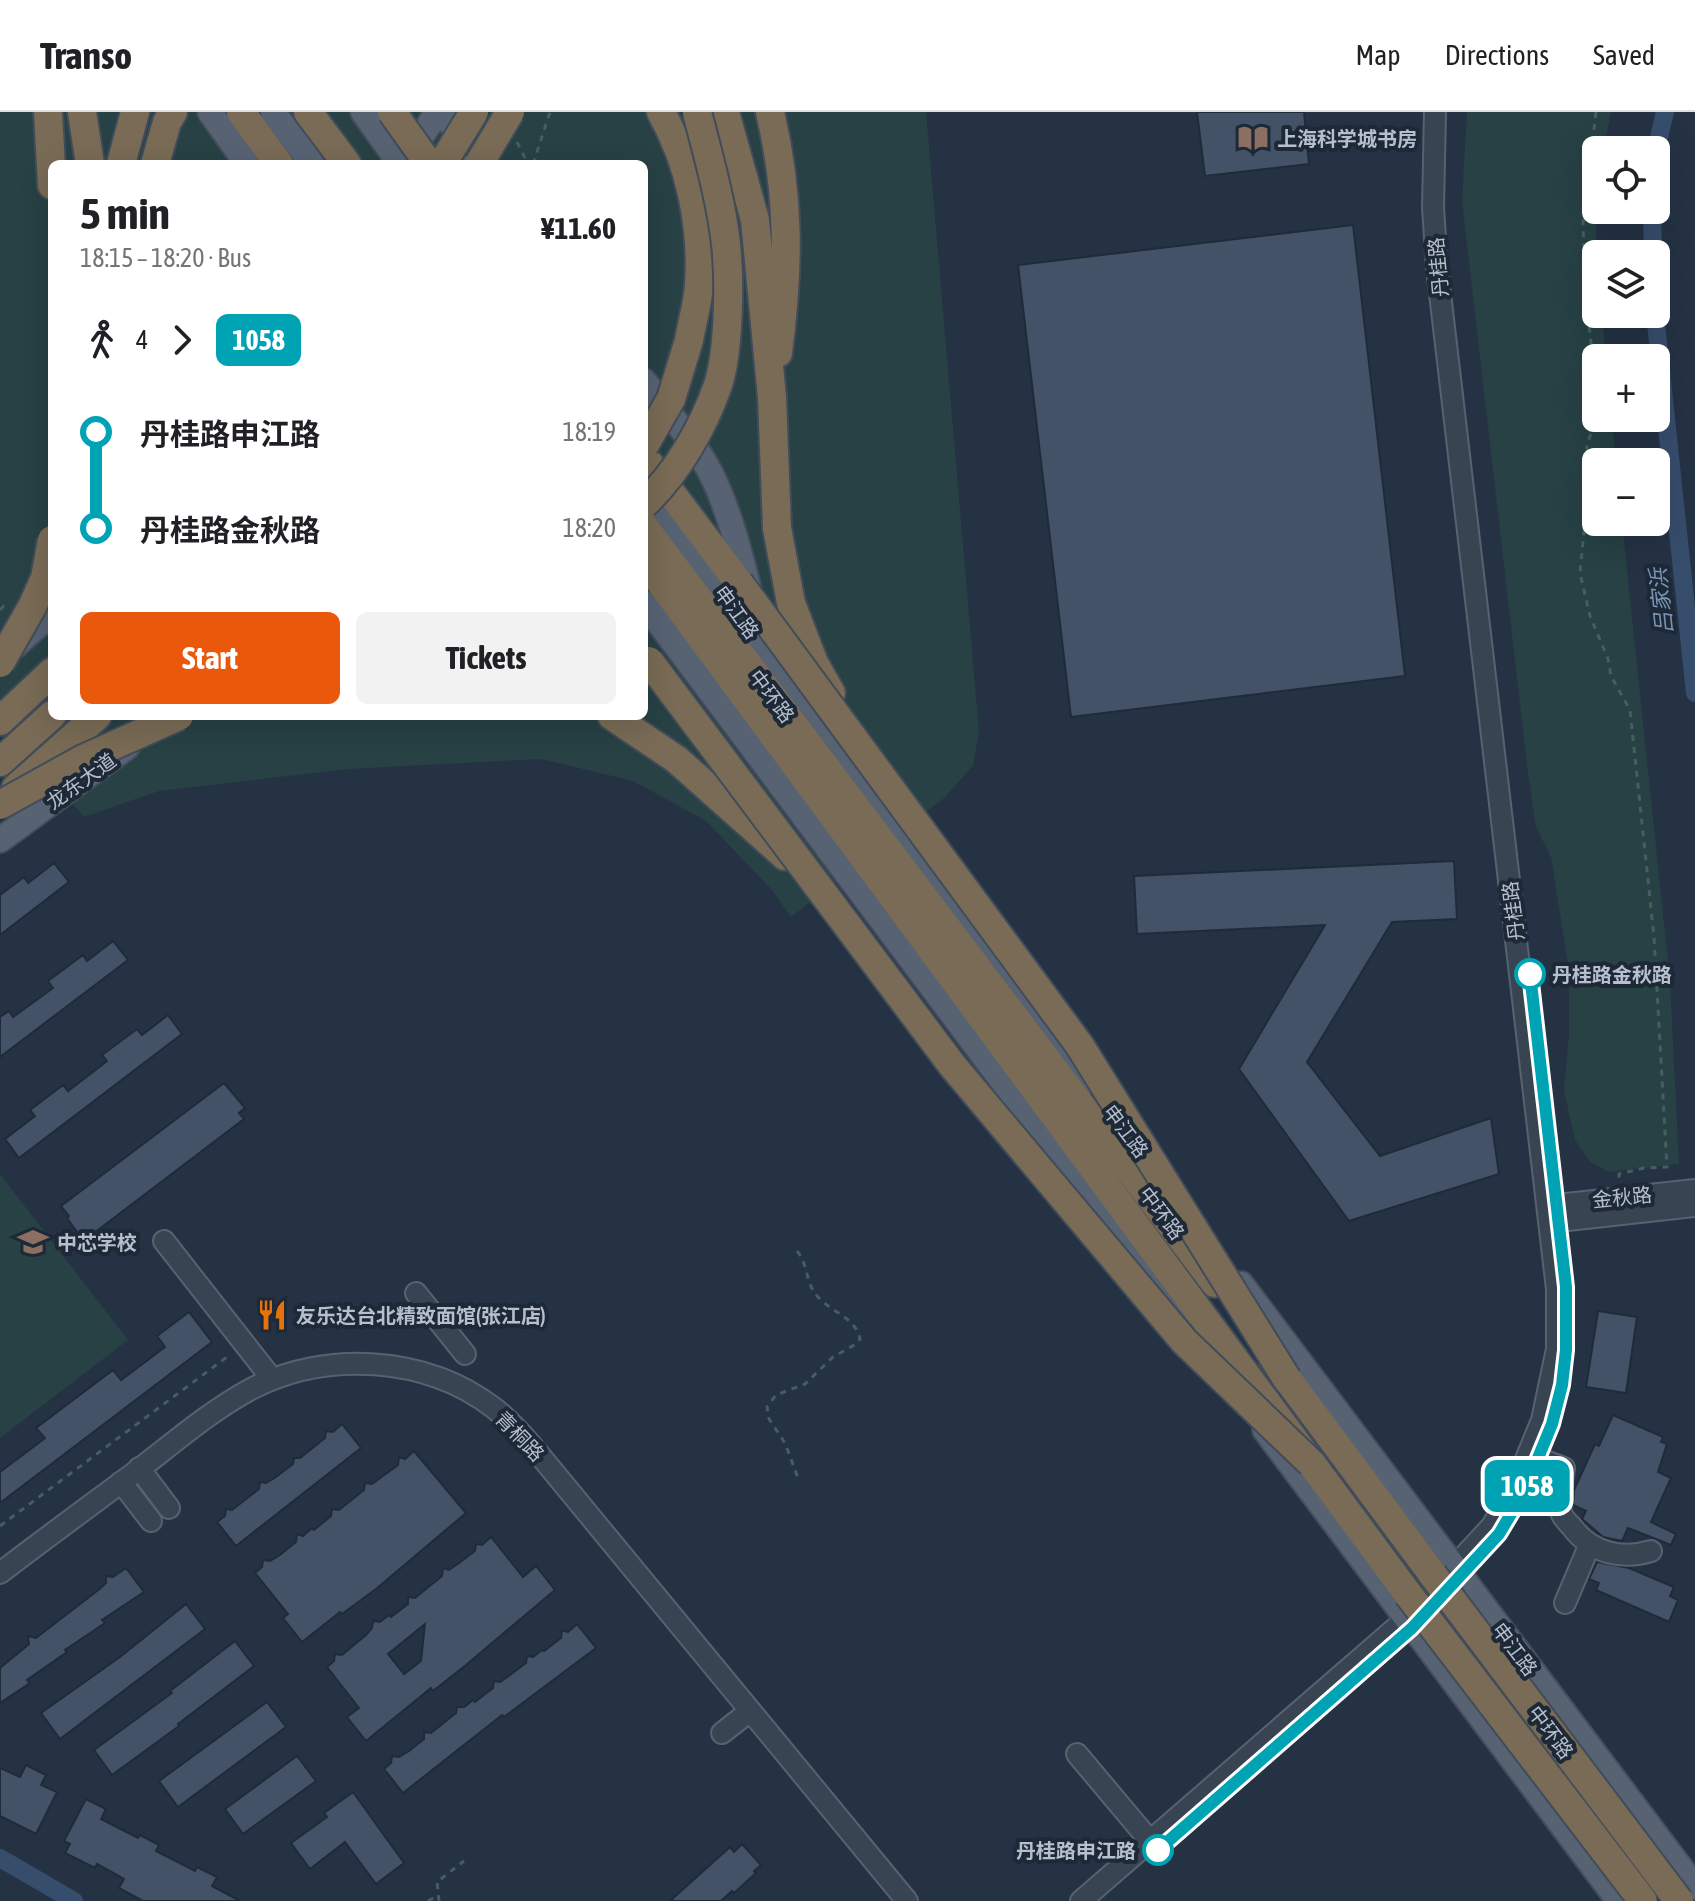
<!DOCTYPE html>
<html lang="en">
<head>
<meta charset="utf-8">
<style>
	body { margin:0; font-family:"Asap Condensed","Noto Sans SC",sans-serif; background:#f2f2f2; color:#202124; height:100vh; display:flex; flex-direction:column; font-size:30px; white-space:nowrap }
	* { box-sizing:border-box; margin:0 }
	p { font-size:26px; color:#757577 }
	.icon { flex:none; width:44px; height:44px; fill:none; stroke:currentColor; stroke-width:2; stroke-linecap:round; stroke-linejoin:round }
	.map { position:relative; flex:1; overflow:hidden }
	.sheet { position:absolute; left:48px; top:48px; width:600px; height:560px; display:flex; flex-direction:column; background:#fff; border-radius:12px; box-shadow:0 8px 32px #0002 }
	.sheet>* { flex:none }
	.badge { padding:0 16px; border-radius:12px; font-size:28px; line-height:52px }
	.tools { position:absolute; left:1582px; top:24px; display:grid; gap:16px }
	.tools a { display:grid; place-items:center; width:88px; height:88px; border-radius:12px; background:#fff; box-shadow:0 8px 32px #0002; font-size:40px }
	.map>.badge { position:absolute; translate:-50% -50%; box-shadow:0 0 0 4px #fff }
	.legs { display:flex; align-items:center; gap:12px; height:88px; padding:0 32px; font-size:26px }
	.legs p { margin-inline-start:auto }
	.head { display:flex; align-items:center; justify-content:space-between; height:136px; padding:0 32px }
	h1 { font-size:44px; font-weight:700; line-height:60px }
	.cta { display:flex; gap:16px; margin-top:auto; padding:16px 32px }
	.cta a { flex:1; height:92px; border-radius:12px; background:#ea580c; color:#fff; font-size:32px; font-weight:700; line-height:92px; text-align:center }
	.cta a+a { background:#f2f2f2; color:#202124 }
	ul { padding:0 32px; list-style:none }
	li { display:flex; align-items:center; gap:28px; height:96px; font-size:30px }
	li i { display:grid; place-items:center; width:12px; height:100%; margin:0 10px; background:currentColor }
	li i::after { content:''; width:20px; height:20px; margin:-10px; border:6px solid; border-radius:50%; background:#fff }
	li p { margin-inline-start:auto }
	li:first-child i { background:linear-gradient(#0000 50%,currentColor 0) }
	li:last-child i { background:linear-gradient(currentColor 50%,#0000 0) }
	header { display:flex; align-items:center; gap:48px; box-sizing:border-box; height:112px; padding:0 40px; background:#fff; border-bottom:2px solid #e0e0e0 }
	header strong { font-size:38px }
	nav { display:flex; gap:44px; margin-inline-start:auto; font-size:28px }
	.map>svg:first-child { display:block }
	.green { fill:#274144; fill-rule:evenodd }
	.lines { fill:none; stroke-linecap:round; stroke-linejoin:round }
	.canal { stroke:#374d6c; stroke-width:18 }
	.building { fill:#435266; stroke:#202b3a; stroke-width:2; fill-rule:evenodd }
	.minor-casing { stroke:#576270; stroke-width:24 }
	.major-casing { stroke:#434d5c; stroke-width:28 }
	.highway-casing { stroke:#414c5a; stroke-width:32 }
	.path { stroke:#455e61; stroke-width:3; stroke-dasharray:6 6; stroke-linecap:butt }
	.minor { stroke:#394453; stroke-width:20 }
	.major { stroke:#576373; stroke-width:24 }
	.highway { stroke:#796b55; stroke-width:28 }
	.highway-bridge-casing { stroke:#414c5a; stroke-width:32; stroke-linecap:butt }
	.highway-bridge { stroke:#796b55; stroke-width:28 }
	.line-1-casing { stroke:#fff; stroke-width:18 }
	.line-1 { stroke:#00a3b4; stroke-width:12 }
	.stop-1-dot { fill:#fff; stroke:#00a3b4; stroke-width:4 }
	.labels { text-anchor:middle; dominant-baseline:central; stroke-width:8; stroke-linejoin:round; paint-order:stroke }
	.poi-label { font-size:20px; font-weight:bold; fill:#b6bfcd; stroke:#1e2938; text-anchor:start }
	.street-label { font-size:20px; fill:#b6bfcd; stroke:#1e2938 }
	.stop-label { font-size:20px; font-weight:bold; fill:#b6bfcd; stroke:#1e2938; text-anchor:start }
	.water-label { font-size:22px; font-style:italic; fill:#7c95b6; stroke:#1e2938 }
</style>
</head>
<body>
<header>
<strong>Transo</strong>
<nav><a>Map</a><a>Directions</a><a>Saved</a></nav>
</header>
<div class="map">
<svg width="1695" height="1789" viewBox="0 0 1695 1789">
	<rect width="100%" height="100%" fill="#243244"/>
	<path class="green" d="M0,0h926l53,620 -6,34 -30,33 -152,118 -19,-27 -66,-69 -73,-40 -92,-22 -193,10 -189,22 -75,26 -84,-102zM52,52h592v552h-592z
		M1467,0h144l-7,38h-8v164h6l4,44h-10v60h16l4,44h-20v60h26l48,459 9,183 -70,8 -19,-10 -15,-22 -11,-49 5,-58v-63l-18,-113 -15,-30 -9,-62 -65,-564z
		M0,1062l128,166 -128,98z"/>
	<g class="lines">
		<path class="canal" d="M1656,38l9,-38
			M1652,98l1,44
			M1655,202l40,379
			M0,1746l74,43"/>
	</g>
	<path class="building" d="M1197,0h107l5,52 -104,12z
		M1353,113l52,451 -334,41 -53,-452z
		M1454,749l3,58 -65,3 -85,140 73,94 111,-38 8,56 -150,47 -110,-152 86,-144 -188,9 -3,-58z
		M54,751l15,19 -69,53v-40l24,-18 4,6z
		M113,829l15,19 -128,97v-40l9,-6 4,6 40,-29 -5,-7 35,-26 4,6z
		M168,903l14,19 -163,124 -14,-19 30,-23 -5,-6 33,-25 5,6 39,-30 -5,-6 35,-26 5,6z
		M224,971l21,25 -6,5 5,6 -154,117 -4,-5 -6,5 -13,-18 2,-2 -8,-10z
		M1598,1199l39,6 -11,76 -40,-6z
		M189,1200l23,30 -212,161v-31l45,-34 -9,-10 77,-58 8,10 44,-33 -8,-11z
		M1613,1303l50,22 -2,5 6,2 -9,28 13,6 -20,44 25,12 -5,11 -43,-17 -6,13 -19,-4 -21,-18 4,-8 -13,-6 1,-15 21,-46 4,2z
		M342,1312l19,24 -125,98 -19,-24 8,-6 1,-7 6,1 27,-21 1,-7 6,1 10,-6 17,-13 1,-6h6l25,-20 1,-7 7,1z
		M414,1339l52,62 -90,76 -34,25 -2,-2 -38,30 -19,-24 5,-4 -33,-41 7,-6 1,-7 7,1 10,-6 16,-13 1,-8 6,2 9,-8 2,2 17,-14 1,-7 7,1 25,-20 1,-7 7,1 26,-19 1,-8 6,2z
		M491,1425l32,40 13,-11 19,24 -89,75 -33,26 -2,-3 -65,53 -19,-24 12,-9 -32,-41 7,-6 1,-7 7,1 24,-20 6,-7 1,-7 7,1 9,-7 2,2 17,-13v-7l7,1 27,-22 1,-8 6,2 10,-7 16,-12 1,-7 6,1zM425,1512l-4,37 -17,13 -16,-20z
		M1597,1450l32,6 45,19 -4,9 8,4 -9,22 -73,-32 3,-7 -10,-4z
		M126,1456l18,24 -42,28 3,3 -40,27 2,2 -40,28 3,3 -30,20v-35l29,-24 -1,-8 8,2 61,-47 9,-8v-7l7,1z
		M186,1492l19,25 -145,110 -19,-26 79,-56z
		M577,1512l19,24 -92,69 -2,-2 -99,78 -19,-24 7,-6 1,-7 7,1 10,-6 15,-12v-7l7,1 25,-20 1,-6h7l9,-7 2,2 18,-14 1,-7 6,1 10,-7 16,-12 1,-7 6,1 9,-7 2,1 17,-13 1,-8 6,2z
		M235,1529l19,25 -76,58 1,2 -67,49 -18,-25 78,-57 -2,-2z
		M267,1590l19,25 -108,80 -19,-26z
		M297,1644l19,25 -73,53 -18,-25z
		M26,1653l20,10 -5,10 16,7 -21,42 -36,-18v-48l20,9z
		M353,1680l51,71 -28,21 -31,-42 -35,27 -19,-26 36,-26 -3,-4z
		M86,1687l20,10 -5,10 37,19 2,-3 19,10 -3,6 39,20 2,-4 20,10 -5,9 28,15h-97l-24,-13 5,-9 -27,-15 -2,4 -30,-15 5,-9 -6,-3z
		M742,1732l19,21 -7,6 2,2 -22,20 -2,-2 -11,10h-51l60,-54 4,5z"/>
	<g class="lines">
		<g class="minor-casing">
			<path id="minor" d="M1548,1094l147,-16
				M1550,1110l145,-16
				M164,1129l108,138
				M416,1181l49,61
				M1540,1347l24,9c-2,13 -6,30 -3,44 1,5 7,11 11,15 19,26 50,33 79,24
				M139,1356l30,40
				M121,1370l30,39
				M0,1461c47,-36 95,-71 142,-106 35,-27 70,-57 109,-78 75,-39 175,-33 243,19 14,11 27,25 39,39l374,454
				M1565,1491l25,-59
				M722,1621l28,-22
				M1077,1642l73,87
				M1081,1789l325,-282 86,-93 23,-40 27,-66 15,-71v-60l-120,-1021 -4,-60 2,-96"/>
		</g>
		<g class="major-casing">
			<path id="major" d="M210,0l37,52
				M273,0l39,52
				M363,0l37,52
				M442,0l39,52
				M406,49l31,-49
				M644,269c24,32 55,65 71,101 16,35 26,75 35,112
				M644,377l445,593
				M644,491l536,715
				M15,534l37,-33
				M0,728l127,-93
				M1241,1172l454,603
				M1265,1318l354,471"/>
		</g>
		<g class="highway-casing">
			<path id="highway" d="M48,0l4,73
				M82,0l8,52
				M241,0l38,52
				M308,0l39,52
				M661,0c29,51 42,115 38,173 -1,18 -7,37 -10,55
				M725,0l30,108 17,177 5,131 14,75 23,60 17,30
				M770,0c20,85 19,155 8,241
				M121,52l14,-52
				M155,52l12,-42 6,-10
				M644,345l95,126
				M644,415l571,756
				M644,448l764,1034
				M612,604l64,43 109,97
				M0,609l52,-49
				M0,650l52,-47
				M16,676l81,-72
				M1274,1249l159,214"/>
		</g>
		<path class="path" d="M1596,0l-13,112 2,66 11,98 -2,35 -7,23 1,41 -8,86 10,43 18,43 3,17 19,34 24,227 13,230 -23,1 -25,6v7
			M517,30l11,22
			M533,52l17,-52
			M0,498l8,-9
			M797,1139c12,14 8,34 22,47 14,15 37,20 41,41l-4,5 -23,13 -28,27 -29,11 -9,12 2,12 16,24 13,35
			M0,1414l231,-172
			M428,1789l10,-6
			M439,1789l-2,-19 27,-21"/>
		<use href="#minor" class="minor"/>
		<use href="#major" class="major"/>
		<use href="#highway" class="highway"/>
		<g class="highway-bridge-casing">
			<path id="highway-bridge" d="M392,0l37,52
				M442,52l32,-52
				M479,52l31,-52
				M644,334l27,-47 18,-59
				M644,392c33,-31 59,-76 74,-119 11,-34 12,-104 8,-141 -5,-44 -18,-89 -29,-132
				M739,471l341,463 207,333
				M649,549l303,404 232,276 127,122
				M0,551l32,-56 13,-29 7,-38
				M0,693l83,-46 96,-43
				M1433,1463l246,326
				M1408,1482l235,307"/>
		</g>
		<use href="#highway-bridge" class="highway-bridge"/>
	</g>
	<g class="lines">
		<g class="line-1-casing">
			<path id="line-1" d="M1158,1738l254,-222 87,-94 25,-42 28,-68 10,-39 4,-35v-63l-36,-313"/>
		</g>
		<use href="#line-1" class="line-1"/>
	</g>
	<defs>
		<g id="library-bare" transform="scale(2.4)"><path d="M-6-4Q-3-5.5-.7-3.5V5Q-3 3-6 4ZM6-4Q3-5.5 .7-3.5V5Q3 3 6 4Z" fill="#8d6e63" stroke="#1e2938" stroke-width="2.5" paint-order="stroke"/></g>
		<g id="school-bare" transform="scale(2.4)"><path d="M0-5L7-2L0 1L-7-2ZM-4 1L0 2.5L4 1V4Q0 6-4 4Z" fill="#8d6e63" stroke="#1e2938" stroke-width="2.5" paint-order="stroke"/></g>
		<g id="restaurant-bare" transform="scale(2.4)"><path d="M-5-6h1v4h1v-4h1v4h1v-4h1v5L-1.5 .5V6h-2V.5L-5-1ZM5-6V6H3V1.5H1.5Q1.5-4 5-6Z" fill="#e8710a" stroke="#1e2938" stroke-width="2.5" paint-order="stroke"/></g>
	</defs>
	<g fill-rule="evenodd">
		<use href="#library-bare" x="1253" y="26"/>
		<use href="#school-bare" x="33" y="1130"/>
		<use href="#restaurant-bare" x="272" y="1203"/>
	</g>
	<g class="stop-1-dot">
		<circle cx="1530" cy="862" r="14"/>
		<circle cx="1158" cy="1738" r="14"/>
	</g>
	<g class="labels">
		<g class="poi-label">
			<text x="1277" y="26">上海科学城书房</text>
			<text x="57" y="1130">中芯学校</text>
			<text x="296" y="1203">友乐达台北精致面馆(张江店)</text>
		</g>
		<g class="street-label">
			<text transform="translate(1438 155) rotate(-95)">丹桂路</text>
			<text transform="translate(737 500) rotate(54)">申江路</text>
			<text transform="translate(772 584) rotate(53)">中环路</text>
			<text transform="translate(81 669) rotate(-36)">龙东大道</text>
			<text transform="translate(1513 799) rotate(-97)">丹桂路</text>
			<text transform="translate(1126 1019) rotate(53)">申江路</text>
			<text transform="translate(1622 1085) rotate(-6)">金秋路</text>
			<text transform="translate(1162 1101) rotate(53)">中环路</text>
			<text transform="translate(520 1324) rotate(46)">青桐路</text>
			<text transform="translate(1515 1537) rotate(53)">申江路</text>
			<text transform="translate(1551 1620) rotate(53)">中环路</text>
		</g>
		<g class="stop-label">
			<text x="1552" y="862">丹桂路金秋路</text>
			<text x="1136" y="1738" text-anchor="end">丹桂路申江路</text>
		</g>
		<g class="water-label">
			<text transform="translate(1661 489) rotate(-96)">吕家浜</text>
		</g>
	</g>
</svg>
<div class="tools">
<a><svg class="icon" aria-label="locate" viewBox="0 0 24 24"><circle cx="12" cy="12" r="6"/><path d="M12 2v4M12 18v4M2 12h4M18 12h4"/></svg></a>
<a><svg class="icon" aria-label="layers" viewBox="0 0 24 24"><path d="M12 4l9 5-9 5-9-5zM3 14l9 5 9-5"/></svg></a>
<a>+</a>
<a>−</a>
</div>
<b class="badge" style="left:1527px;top:1374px;background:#00a3b4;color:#fff">1058</b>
<section class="sheet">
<div class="head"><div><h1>5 min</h1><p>18:15 – 18:20 · Bus</p></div><b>¥11.60</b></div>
<div class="legs"><svg class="icon" aria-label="walk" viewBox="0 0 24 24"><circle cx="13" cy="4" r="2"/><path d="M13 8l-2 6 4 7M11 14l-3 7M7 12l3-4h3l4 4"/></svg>4<svg class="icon" aria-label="forward" viewBox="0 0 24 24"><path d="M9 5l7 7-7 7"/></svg><b class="badge" style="background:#00a3b4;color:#fff">1058</b></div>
<ul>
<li><i style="color:#00a3b4"></i><b>丹桂路申江路</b><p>18:19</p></li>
<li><i style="color:#00a3b4"></i><b>丹桂路金秋路</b><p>18:20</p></li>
</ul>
<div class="cta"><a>Start</a><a>Tickets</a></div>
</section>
</div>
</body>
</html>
